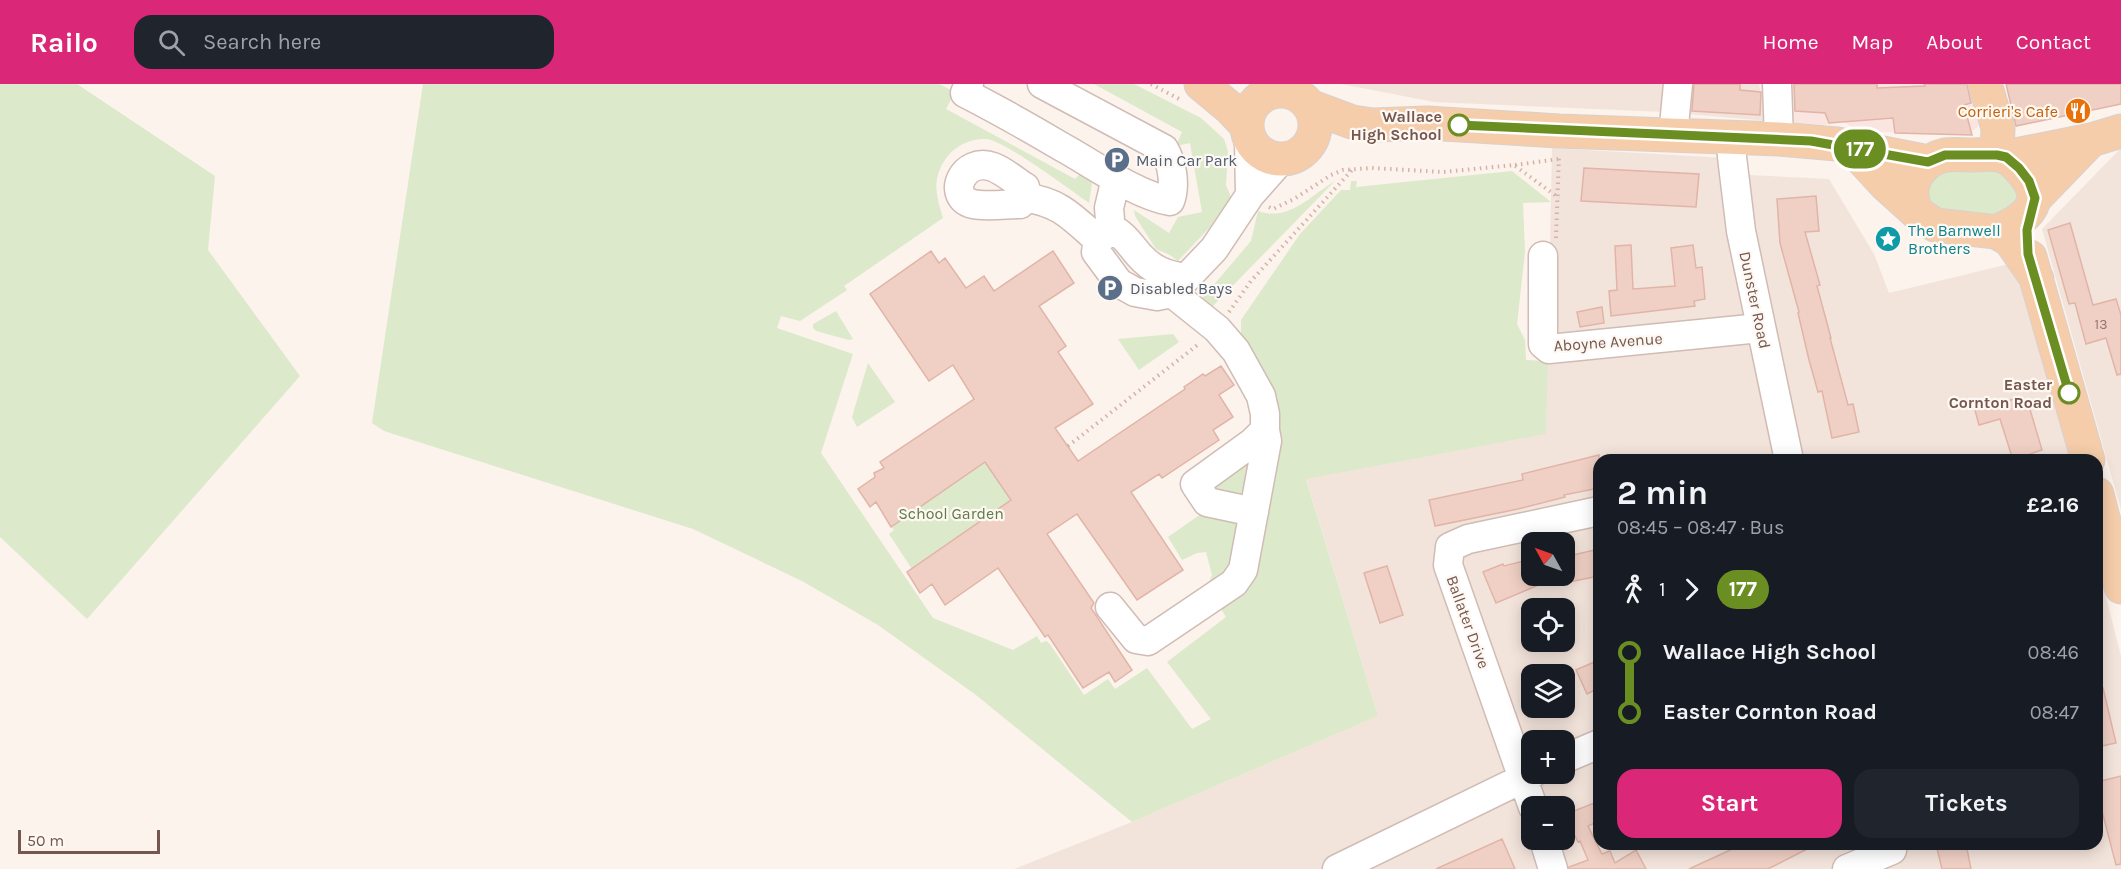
<!DOCTYPE html>
<html lang="en">
<head>
<meta charset="utf-8">
<style>
	body { margin:0; font-family:Karla,sans-serif; background:#20242c; color:#f1f3f6; height:100vh; display:flex; flex-direction:column; font-size:22px; white-space:nowrap }
	* { box-sizing:border-box; margin:0 }
	p { font-size:20px; color:#9ea1a6 }
	.icon { flex:none; width:33px; height:33px; fill:none; stroke:currentColor; stroke-width:2; stroke-linecap:round; stroke-linejoin:round }
	.map { position:relative; flex:1; overflow:hidden }
	.details { position:absolute; left:1593px; top:370px; width:510px; height:396px; display:flex; flex-direction:column; background:#171b24; border-radius:18px; box-shadow:0 3px 15px #0003 }
	.details>* { flex:none }
	.badge { padding:0 12px; border-radius:20px; font-size:21px; line-height:39px }
	.needle { width:39px; rotate:310deg }
	.buttons { position:absolute; left:1521px; top:448px; display:grid; gap:12px }
	.buttons a { display:grid; place-items:center; width:54px; height:54px; border-radius:12px; background:#171b24; box-shadow:0 3px 15px #0003; font-size:30px }
	.scale { position:absolute; left:18px; bottom:15px; width:142px; box-sizing:border-box; padding-left:6px; border:3px solid #765750; border-top:0; font-size:16px; line-height:21px; white-space:nowrap; color:#765750; -webkit-text-stroke:4px #fef8f3; paint-order:stroke }
	.map>.badge { position:absolute; translate:-50% -50%; box-shadow:0 0 0 3px #fff }
	.legs { display:flex; align-items:center; gap:9px; height:66px; padding:0 24px; font-size:20px }
	.legs p { margin-inline-start:auto }
	.head { display:flex; align-items:center; justify-content:space-between; height:102px; padding:0 24px }
	h1 { font-size:33px; font-weight:700; line-height:45px }
	.action { display:flex; gap:12px; margin-top:auto; padding:12px 24px }
	.action a { flex:1; height:69px; border-radius:18px; background:#db2777; color:#fff; font-size:24px; font-weight:700; line-height:69px; text-align:center }
	.action a+a { background:#20242c; color:#f1f3f6 }
	ul { padding:0 24px; list-style:none }
	li { display:flex; align-items:center; gap:21px; height:60px; font-size:22px }
	li i { display:grid; place-items:center; width:9px; height:100%; margin:0 8px; background:currentColor }
	li i::after { content:''; width:15px; height:15px; margin:-8px; border:4px solid; border-radius:50%; background:#171b24 }
	li p { margin-inline-start:auto }
	li:first-child i { background:linear-gradient(#0000 50%,currentColor 0) }
	li:last-child i { background:linear-gradient(currentColor 50%,#0000 0) }
	header { display:flex; align-items:center; gap:36px; box-sizing:border-box; height:84px; padding:0 30px; background:#db2777; color:#fff }
	header strong { font-size:28px }
	nav { display:flex; gap:33px; margin-inline-start:auto; font-size:21px }
	.search { width:420px; height:54px; background:#20242c; display:flex; align-items:center; gap:15px; box-sizing:border-box; padding:0 21px; border-radius:18px; color:#9ea1a6; font-size:22px }
	.map>svg:first-child { display:block }
	.residential { fill:#f3e4db; fill-rule:evenodd }
	.commercial { fill:#fbe5e1 }
	.green { fill:#dce9cb }
	.building { fill:#f0d0c5; stroke:#e1b4a7; stroke-width:1.5 }
	.lines { fill:none; stroke-linecap:round; stroke-linejoin:round }
	.minor-casing { stroke:#d0bcb4; stroke-width:31 }
	.major-casing { stroke:#d9d0ce; stroke-width:35 }
	.path { stroke:#d5b2a8; stroke-width:4; stroke-dasharray:1.5 4.5; stroke-linecap:butt }
	.minor { stroke:#fff; stroke-width:28 }
	.major { stroke:#f5cdaa; stroke-width:33 }
	.line-1-casing { stroke:#fff; stroke-width:14 }
	.line-1 { stroke:#6b8e23; stroke-width:9 }
	.stop-1-dot { fill:#fff; stroke:#6b8e23; stroke-width:3 }
	.labels { text-anchor:middle; dominant-baseline:central; stroke-width:4.5; stroke-linejoin:round; paint-order:stroke }
	.number-label { font-size:14px; fill:#94756d }
	.food-label { font-size:16px; fill:#c56008; stroke:#fef8f3; text-anchor:end }
	.stop-label { font-size:16px; font-weight:bold; fill:#765750; stroke:#fef8f3; text-anchor:end }
	.service-label { font-size:16px; fill:#4e5e75; stroke:#fef8f3; text-anchor:start }
	.culture-label { font-size:16px; fill:#0d838f; stroke:#fef8f3; text-anchor:start }
	.street-label { font-size:16px; fill:#765750; stroke:#fef8f3 }
	.park-label { font-size:16px; fill:#5f7b48; stroke:#fef8f3 }
</style>
</head>
<body>
<header>
<strong>Railo</strong>
<div class="search"><svg class="icon" aria-label="search" viewBox="0 0 24 24"><circle cx="10" cy="10" r="6"/><path d="M15 15l6 6"/></svg>Search here</div>
<nav><a>Home</a><a>Map</a><a>About</a><a>Contact</a></nav>
</header>
<div class="map">
<svg width="2121" height="785" viewBox="0 0 2121 785">
	<rect width="100%" height="100%" fill="#fcf3ec"/>
	<path class="residential" d="M1341,0h418l9,37 -103,-9 -231,-10z
		M1552,64l174,10 3,16 100,5 45,75 15,39 120,-29 19,25 43,171h-472v384h498v-282l24,94v213h-1107l118,-47 246,-106 -72,-238 240,-44zM1532,459h32v33h-32zM1532,525h32v33h-32zM1532,591h32v33h-32zM1532,657h32v33h-32zM1532,723h32v33h-32z
		M2121,64v362l-79,-281z"/>
	<path class="commercial" d="M1785,0h185l8,33v10l-13,8 -106,-4 -15,-9 -21,3 -39,-3z"/>
	<path class="green" d="M0,0h77l138,92 -7,74 92,126 -213,243 -87,-82z
		M423,0h516l16,8 -9,17 129,70 5,-5 12,9 -3,20c-19,-13 -84,-62 -102,-64 -15,-1 -31,6 -40,18 -16,22 -11,37 -4,61l-99,68 3,4 -47,31 -19,-5 -4,12 76,26 -32,99 112,165 80,32 24,-14 4,7 5,-2 4,3 34,51 24,-16 7,10 32,-21 45,61 19,-10 -44,-57 59,-45 -8,-13 48,-103 -25,-149v-32l59,-86 41,-44h9l1,-9h6l-1,6 156,-16 39,31 -28,1 2,49 -8,72 8,16 1,20 22,1 -2,73 -240,45 72,237 -246,106 -156,-127 -98,-70 -76,-44 -109,-52 -309,-98 -12,-8z
		M1094,0h40l67,34 23,21 4,12 -2,34 5,12 -21,30 -32,34 -8,-6 -14,-6 -21,-33 -1,-6 35,23 9,-16 24,-5 -12,-69 -14,3 6,-14z
		M1948,80l60,3 19,20 -19,31 -61,-2 -19,-17c1,-19 5,-24 20,-35z
		M1335,97l-125,128 -9,-9 50,-59 7,-30c31,11 52,-15 77,-30z
		M836,227l17,28 -4,1 -33,-9 -3,-3v-4z
		M1173,250l6,8 -40,28 -21,-31z
		M868,279l27,39 -38,25 -5,-10z
		M1259,363l-15,53 -32,-9 3,-15z
		M985,378l26,38 -99,69 -23,-35 5,-4 -3,-3z
		M1201,430l37,6 -3,47 -27,18 4,-10 -6,-23 -9,1 -15,7 -14,-23z"/>
	<path class="building" d="M1694,0h46v6l21,2 -1,23 -68,-4z
		M1794,0h83v4l48,-2 -1,-2h43l4,19 -7,2 8,30 -77,-2 -2,-15 -64,5 -4,-10 -30,-2z
		M2006,0h115v20l-105,22z
		M1584,84l115,6 -3,33 -115,-6z
		M1816,112l3,35 -14,1 15,53 -3,1 14,52h-1l18,67 5,-1 6,28 -27,6 -10,-47 -4,1 -9,-32 -11,-47 1,-1 -19,-69 -3,-44z
		M2070,139l23,82 23,-6 5,16v59l-4,1 -11,-37 -20,6 -11,-41 -6,1 -21,-74z
		M1631,161l2,44 42,-3 -4,-38 22,-3 3,23 6,-1 3,32 -11,2 1,5 -84,10 -2,-25 8,-1 -2,-44z
		M931,167l8,12 6,-5 21,30 18,-12 10,15 59,-40 21,32 -35,23 27,40 -8,6 35,52 -38,24 23,33 107,-72 -1,-2 19,-13 2,2 16,-10 13,19 -15,10 14,22 -20,13 6,10 -57,38 -3,-4 -28,18 52,78 -46,30 -60,-86 -30,20 47,69 -3,5 41,62 -17,12 -6,-10 -26,16 -35,-53 -3,2 -47,-69 -53,37 -13,-21 -12,9 -13,-21 104,-72 -26,-38 -94,65 -15,-25 -6,5 -12,-18 17,-12 -1,-4 10,-5 -4,-6 94,-63 -21,-34 -24,16 -59,-87z
		M1602,223l2,16 -24,4 -3,-15z
		M2014,315l3,10 12,-3 13,44 -15,5 1,5h-15l-13,-41 -21,6 -4,-15z
		M1599,371v33l-35,7 1,2 -47,12 -83,17 -6,-26 94,-20 -1,-6z
		M1599,465v27l-35,7v-26z
		M1532,475v17h28l-64,27 -13,-31 20,-8 1,2z
		M1387,482l16,49 -23,8 -16,-50z
		M1599,576v28l-12,6 -11,-24z
		M2103,604l13,55 -19,4v-58z
		M2121,692v88l-5,1 -19,-73v-10z
		M1599,717v20l-11,5 14,28 8,-3 5,12 21,-13 10,19h-77v-2l19,-7 -8,-19 -2,1 -13,-26 5,-2 -1,-1z
		M1502,755l13,30h-79z
		M1817,760l-49,25h-79l52,-24z
		M1936,760h30l5,25h-29z"/>
	<g class="lines">
		<g class="minor-casing">
			<path id="minor" d="M969,0l-4,9c33,17 65,35 97,54 31,17 74,48 108,54 6,-15 2,-39 -6,-52l-122,-65
				M1777,0l2,55
				M1673,52l5,-52
				M1731,53l1,20 9,74 48,229
				M1249,54l1,57
				M1027,114l-2,-11c-10,-6 -21,-16 -32,-20 -30,-11 -48,30 -20,37 12,3 34,0 47,0l7,-6c33,4 47,21 71,42
				M1111,148l-2,-24 7,-30
				M1543,172v88l6,5 211,-21
				M1185,194c-19,-3 -33,-8 -46,-23 -8,-9 -13,-18 -23,-24 -14,4 -19,7 -20,21l23,31 16,9 22,4 15,-3 42,-44 36,-54 31,-35
				M1172,209l45,36 19,22 25,45 4,18v16l-12,12 -58,42 12,18 47,10
				M1110,523l26,32 12,2 86,-58 9,-13 24,-129 -2,-11
				M1564,675l35,-15
				M1533,723l-85,-242 2,-18 18,-8 131,-28
				M1544,756l9,29
				M1337,785l195,-95
				M1847,785l45,-19"/>
		</g>
		<g class="major-casing">
			<path id="major" d="M1201,0l29,24 16,17
				M1985,0l13,44 -1,27
				M1247 41a34 34 0 1 1 68 0a34 34 0 1 1-68 0Z
				M1309,22l43,16 21,3 54,-2 132,8 220,8 58,5 91,18
				M1851,63l34,37 31,28
				M2006,73l85,-17 30,-9
				M2035,114l56,-58
				M1996,148c26,-11 52,-27 29,-57 -5,-6 -12,-15 -20,-18 -9,-5 -22,-2 -32,-2 -9,0 -19,-1 -28,0 -18,4 -34,20 -33,39 0,6 2,12 4,18l19,13 61,7 14,8 27,39
				M2030,173l58,203
				M2097,410l24,93"/>
		</g>
		<path class="path" d="M1151,0l30,16
			M1515,81l44,-6
			M1269,123l4,2 21,-10 37,-24 12,-5 29,-2 71,4 71,-7 45,33
			M1556,154l3,-82
			M1229,228l22,-31 101,-111
			M1068,362l132,-103"/>
		<use href="#minor" class="minor"/>
		<use href="#major" class="major"/>
	</g>
	<g class="lines">
		<g class="line-1-casing">
			<path id="line-1" d="M1459,41l352,16 117,21 17,-7h52l9,2 13,11 10,13 6,17 -8,32 1,24 41,139"/>
		</g>
		<use href="#line-1" class="line-1"/>
	</g>
	<defs>
		<g id="restaurant-disc" transform="scale(1.35)"><circle r="9.5" fill="#e8710a" stroke="#fef8f3"/><path d="M-5-6h1v4h1v-4h1v4h1v-4h1v5L-1.5 .5V6h-2V.5L-5-1ZM5-6V6H3V1.5H1.5Q1.5-4 5-6Z" fill="#fff"/></g>
		<g id="parking-disc" transform="scale(1.35)"><circle r="9.5" fill="#5c6f8a" stroke="#fef8f3"/><path d="M-3.5-5.5H1a3.5 3.5 0 0 1 0 7H-1V5.5H-3.5ZM-1-3.4V-.6H.8a1.4 1.4 0 0 0 0-2.8Z" fill="#fff"/></g>
		<g id="sight-disc" transform="scale(1.35)"><circle r="9.5" fill="#0f9aa8" stroke="#fef8f3"/><path d="M0-6L1.8-2.2L6-1.7L2.9 1.2L3.7 5.4L0 3.3L-3.7 5.4L-2.9 1.2L-6-1.7L-1.8-2.2Z" fill="#fff"/></g>
	</defs>
	<g fill-rule="evenodd">
		<use href="#restaurant-disc" x="2078" y="27"/>
		<use href="#parking-disc" x="1117" y="76"/>
		<use href="#sight-disc" x="1888" y="155"/>
		<use href="#parking-disc" x="1110" y="204"/>
	</g>
	<g class="stop-1-dot">
		<circle cx="1459" cy="41" r="10"/>
		<circle cx="2069" cy="309" r="10"/>
	</g>
	<g class="labels">
		<g class="number-label">
			<text x="2101" y="240">13</text>
		</g>
		<g class="food-label">
			<text x="2058" y="27">Corrieri's Cafe</text>
		</g>
		<g class="stop-label">
			<text x="1442" y="32">Wallace<tspan x="1442" dy="18">High School</tspan></text>
			<text x="2052" y="300">Easter<tspan x="2052" dy="18">Cornton Road</tspan></text>
		</g>
		<g class="service-label">
			<text x="1136" y="76">Main Car Park</text>
			<text x="1130" y="204">Disabled Bays</text>
		</g>
		<g class="culture-label">
			<text x="1908" y="146">The Barnwell<tspan x="1908" dy="18">Brothers</tspan></text>
		</g>
		<g class="street-label">
			<text transform="translate(1755 216) rotate(78)">Dunster Road</text>
			<text transform="translate(1608 258) rotate(-4)">Aboyne Avenue</text>
			<text transform="translate(1468 538) rotate(70)">Ballater Drive</text>
		</g>
		<g class="park-label">
			<text x="951" y="429">School Garden</text>
		</g>
	</g>
</svg>
<div class="buttons">
<a><svg class="needle" viewBox="-14 -14 28 28"><path d="M0-13l5 13h-10z" fill="#e53935"/><path d="M0 13l5-13h-10z" fill="#9ea1a6"/></svg></a>
<a><svg class="icon" aria-label="locate" viewBox="0 0 24 24"><circle cx="12" cy="12" r="6"/><path d="M12 2v4M12 18v4M2 12h4M18 12h4"/></svg></a>
<a><svg class="icon" aria-label="layers" viewBox="0 0 24 24"><path d="M12 4l9 5-9 5-9-5zM3 14l9 5 9-5"/></svg></a>
<a>+</a>
<a>−</a>
</div>
<div class="scale">50 m</div>
<b class="badge" style="left:1860px;top:65px;background:#6b8e23;color:#fff">177</b>
<section class="details">
<div class="head"><div><h1>2 min</h1><p>08:45 – 08:47 · Bus</p></div><b>£2.16</b></div>
<div class="legs"><svg class="icon" aria-label="walk" viewBox="0 0 24 24"><circle cx="13" cy="4" r="2"/><path d="M13 8l-2 6 4 7M11 14l-3 7M7 12l3-4h3l4 4"/></svg>1<svg class="icon" aria-label="forward" viewBox="0 0 24 24"><path d="M9 5l7 7-7 7"/></svg><b class="badge" style="background:#6b8e23;color:#fff">177</b></div>
<ul>
<li><i style="color:#6b8e23"></i><b>Wallace High School</b><p>08:46</p></li>
<li><i style="color:#6b8e23"></i><b>Easter Cornton Road</b><p>08:47</p></li>
</ul>
<div class="action"><a>Start</a><a>Tickets</a></div>
</section>
</div>
</body>
</html>
